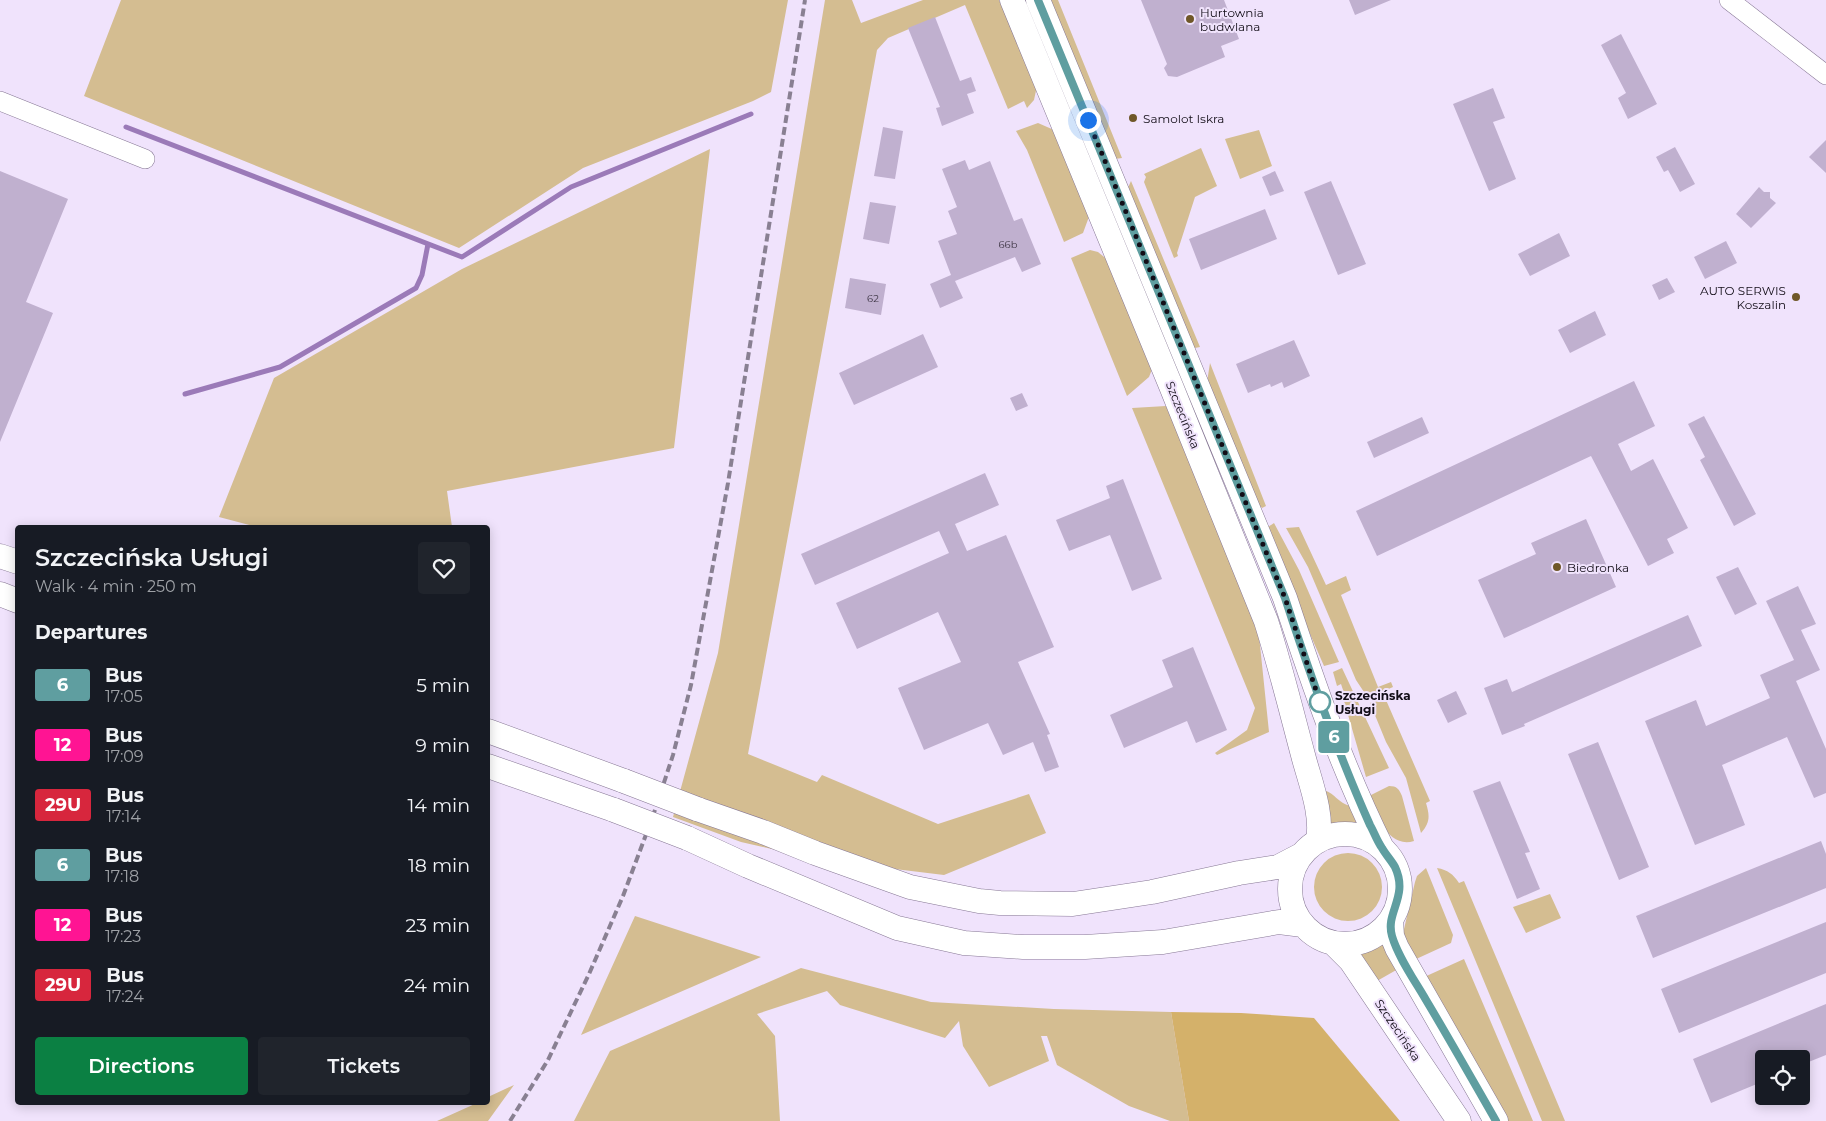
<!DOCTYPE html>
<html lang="en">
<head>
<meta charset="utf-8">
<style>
	body { margin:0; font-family:Montserrat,sans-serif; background:#20242c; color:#f1f3f6; height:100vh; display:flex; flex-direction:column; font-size:19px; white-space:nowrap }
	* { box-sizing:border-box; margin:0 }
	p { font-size:16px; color:#9ea1a6 }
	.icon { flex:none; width:28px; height:28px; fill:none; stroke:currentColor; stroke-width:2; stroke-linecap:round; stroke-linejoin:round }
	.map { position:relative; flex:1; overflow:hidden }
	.side { position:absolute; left:15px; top:525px; width:475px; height:580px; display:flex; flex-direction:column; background:#171b24; border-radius:5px; box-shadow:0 2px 12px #0003 }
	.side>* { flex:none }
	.badge { padding:0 10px; border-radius:4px; font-size:18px; line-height:32px }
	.controls { position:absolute; left:1755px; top:1050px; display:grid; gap:10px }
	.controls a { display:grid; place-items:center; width:55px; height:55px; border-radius:5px; background:#171b24; box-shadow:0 2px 12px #0003; font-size:25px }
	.you { position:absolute; width:25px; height:25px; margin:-12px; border:4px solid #fff; border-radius:50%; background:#1a73e8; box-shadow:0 0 0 8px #1a73e833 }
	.map>.badge { position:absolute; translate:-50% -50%; box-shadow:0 0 0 2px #fff }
	h2 { padding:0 20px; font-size:19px; line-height:45px }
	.round { display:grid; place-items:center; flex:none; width:52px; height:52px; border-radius:5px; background:#20242c }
	.head { display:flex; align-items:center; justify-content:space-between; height:85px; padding:0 20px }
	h1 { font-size:24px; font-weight:600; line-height:38px }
	.primary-button { display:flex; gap:10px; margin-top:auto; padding:10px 20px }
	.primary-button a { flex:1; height:58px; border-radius:5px; background:#0b8043; color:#fff; font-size:20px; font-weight:600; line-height:58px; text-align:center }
	.primary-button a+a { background:#20242c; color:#f1f3f6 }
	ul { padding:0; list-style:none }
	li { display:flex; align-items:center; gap:15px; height:60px; padding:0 20px }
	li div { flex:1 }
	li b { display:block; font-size:19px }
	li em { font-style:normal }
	li .badge { min-width:55px; font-weight:700; text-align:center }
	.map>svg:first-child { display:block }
	.green { fill:#d4bd91 }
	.forest { fill:#d4b16a }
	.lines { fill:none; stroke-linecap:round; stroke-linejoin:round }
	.stream { stroke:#9b7ab8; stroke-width:5 }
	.building { fill:#c0b0cf }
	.minor-casing { stroke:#877895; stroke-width:20 }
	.major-casing { stroke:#877895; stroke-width:25 }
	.minor { stroke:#fff; stroke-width:19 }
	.major { stroke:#fff; stroke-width:24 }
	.rail { stroke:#898092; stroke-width:4; stroke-dasharray:8 4; stroke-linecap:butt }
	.major-bridge-casing { stroke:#877895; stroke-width:25; stroke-linecap:butt }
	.major-bridge { stroke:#fff; stroke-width:24 }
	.line-casing { stroke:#fff; stroke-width:11 }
	.line { stroke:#5f9ea0; stroke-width:8 }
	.walk { stroke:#120d17; stroke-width:5; stroke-dasharray:0 9 }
	.poi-dot { fill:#6f5728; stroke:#f0e3fc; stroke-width:2 }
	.stop-dot { fill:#fff; stroke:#5f9ea0; stroke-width:2.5 }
	.labels { text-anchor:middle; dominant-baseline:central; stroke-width:4; stroke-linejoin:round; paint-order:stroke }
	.number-label { font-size:10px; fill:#3e3645 }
	.poi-label { font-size:12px; fill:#120d17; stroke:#f0e3fc; text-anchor:start }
	.street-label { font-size:12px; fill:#120d17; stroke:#f0e3fc }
	.stop-label { font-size:12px; font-weight:bold; fill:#120d17; stroke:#f0e3fc; text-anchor:start }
</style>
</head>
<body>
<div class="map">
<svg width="1826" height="1121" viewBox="0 0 1826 1121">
	<rect width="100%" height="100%" fill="#f0e3fc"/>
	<path class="green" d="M121,0h667l-17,92 -18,9 -170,67 -124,80 -375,-152z
		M825,0h27l9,23 62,-23h76l38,86 -3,14 -7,8 -3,-7 -16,8 -43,-104 -77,33 -11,12 -129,704 69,28 5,-7 116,49 91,-30 17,39 -102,42 -82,-10 -55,-8 -66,-15 -68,-25 45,-164z
		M1046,0h12l64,158 -7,1z
		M1038,123l16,7 36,84 -7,19 -19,9 -37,-92 -11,-19z
		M1259,130l13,36 -32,13 -15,-40z
		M1201,148l16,38 -22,11 -18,56 1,3 -4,2 -30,-76 2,-5 -2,-3z
		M710,149l-36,299 -227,43 5,36h-195l-38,-10 55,-139 188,-109z
		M1131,181l69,166 -5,1 -7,-5 -62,-151z
		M1090,250l8,2 11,9 44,106 -4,10 -22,19 -56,-138z
		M1210,363l56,143 -4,2 -8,-8 -47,-118z
		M1166,406l92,220 11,106 -52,23 -2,-2 32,-23 8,-22 -123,-300z
		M1274,523l25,47 40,92 -15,4 -58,-133 2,-6z
		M1299,527l27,58 20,-9 5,14 -10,5 37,92 13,-5 2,5 -25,11 -12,-18 -48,-113 -22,-39z
		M1342,668l47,100 -23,9 -22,-76 2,-2 -5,-15 -4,2 -4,-14z
		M1394,692l1,3 -9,5 44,101 -4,2c4,13 4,20 -5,30l-15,-55 -20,-36 -16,-39z
		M1389,786c8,0 10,3 13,10l12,45c-26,8 -38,-27 -45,-45z
		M1322,790c12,1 16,14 29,16l11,23 -3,2 -29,-4z
		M1314 887a34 34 0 1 1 68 0a34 34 0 1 1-68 0Z
		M1426,868l27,67 -2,8 -37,17 -10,-20v-11l11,-47 2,-6z
		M1437,868c11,2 16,6 22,15l5,-2 101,240h-23z
		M1550,894l11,24 -35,15 -13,-26z
		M635,916l126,41 -180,78z
		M1377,941l5,1 16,27 -21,12 -22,-33z
		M1464,959l69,162h-28l-83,-143z
		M801,968l130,34 123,7 117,3 18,109h-19l-41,-15 -72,-41 -10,-29h-6l8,25 -60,26 -26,-41 -4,-25 -14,17 -105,-33 -13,-14 -70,23 18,22 5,85h-206l36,-70z
		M514,1085l-26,36h-51l40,-18 11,-1v-5z"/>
	<path class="forest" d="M1171,1012l70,1 73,5 86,103h-211z"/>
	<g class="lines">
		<path class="stream" d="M126,127l336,130 109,-70 180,-73
			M185,394l95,-27 136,-79 6,-13 6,-31"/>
	</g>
	<path class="building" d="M1141,0h83l15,39 -18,7 4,11 -48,20 -9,-1 -4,-8 3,-4z
		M1349,0h42l-36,15z
		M935,17l25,64 11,-4 5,14 -9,3 7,19 -32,13 -6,-18 4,-1 -32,-79z
		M1621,34l36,70 -29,15 -10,-21 8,-5 -25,-48z
		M1493,88l12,30 -12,4 23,57 -27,12 -36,-87z
		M883,127l20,4 -8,48 -21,-3z
		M1826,140v33l-17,-16z
		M1675,147l20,37 -15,8 -12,-22 -4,2 -8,-15z
		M965,160l4,10 21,-9 24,60 8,-3 19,46 -19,8 -7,-15 -60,24 8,17 -23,10 -10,-24 21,-9 -13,-34 19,-7 -9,-23 9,-4 -15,-38z
		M0,171l68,28 -42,103 27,11 -53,129z
		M1275,171l9,20 -14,5 -8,-19z
		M1331,181l35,83 -28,11 -34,-83z
		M1759,187l5,5h6v6l6,5 -25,25 -15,-14z
		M870,202l26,4 -7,38 -26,-5z
		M1265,209l12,30 -76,31 -12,-31z
		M1559,233l11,23 -40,20 -12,-22z
		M1726,241l11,22 -32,16 -11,-22z
		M850,278l36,6 -5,31 -36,-7z
		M1667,278l8,14 -16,8 -7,-15z
		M1595,311l11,24 -36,18 -12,-23z
		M923,334l15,33 -84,38 -15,-32z
		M1294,340l16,36 -26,12 -2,-6 -11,5 -1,-3 -22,9 -12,-29z
		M1634,381l21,45 -37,18 13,27 22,-12 35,69 -21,11 7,14 -26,13 -57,-110 -214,100 -21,-45z
		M1022,393l6,13 -12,5 -6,-13z
		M1704,416l52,98 -22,12 -34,-66 5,-3 -17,-33z
		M1422,417l7,16 -55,25 -7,-16z
		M985,473l14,32 -44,19 12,27 39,-16 48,112 -36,15 32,72 -3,1 12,32 -14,5 -12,-30 -30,13 -15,-32 -64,27 -26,-62 63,-26 -23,-50 -81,37 -21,-46 113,-50 -10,-22 -124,54 -14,-31z
		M1123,479l39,100 -30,12 -22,-56 -41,16 -13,-31 54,-22 -4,-12z
		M1586,519l30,68 -112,51 -26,-58 58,-26 -5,-11z
		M1738,567l19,37 -22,11 -19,-38z
		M1798,586l18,38 -15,6 19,40 -24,11 30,68v44l-12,5 -27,-61 -65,28 23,60 -50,20 -50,-124 51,-21 10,26 64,-28 -10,-23 34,-15 -28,-59z
		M1688,615l14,31 -178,78 1,2 -23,9 -18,-47 23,-9 5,13z
		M1193,647l34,83 -31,13 -9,-22 -63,27 -14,-33 63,-28 -11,-27z
		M1456,691l11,23 -19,9 -11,-23z
		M1598,742l51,125 -30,13 -51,-126z
		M1500,781l30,71 -5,1 15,36 -23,10 -44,-108z
		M1821,841l5,13v34l-173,70 -17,-42z
		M1826,922v51l-147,60 -18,-44z
		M1826,1004v51l-25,10v-6h-37v22l-53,22 -18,-44z"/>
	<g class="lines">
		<g class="minor-casing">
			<path id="minor" d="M1729,0l97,75
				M0,101l145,58"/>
		</g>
		<g class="major-casing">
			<path id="major" d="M1012,0l159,386 95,235c14,44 25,89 37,134 7,27 20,58 15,86
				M1038,0l247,598c28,85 57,170 97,250
				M0,556l18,6
				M0,594l18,7
				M488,731l136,50
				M488,766l126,44
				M697,809l66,23 52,21 95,34 69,14 21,2 73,1 79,-12 87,-19 39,-6 23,-12
				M1290 889a55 55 0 1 1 110 0a55 55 0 1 1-110 0Z
				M687,838l61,28 149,62 67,15 59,4h62l78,-5 116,-20 24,3
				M1391,919l1,17 5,12 99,173
				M1333,943l18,18 108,160"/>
		</g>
		<use href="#minor" class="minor"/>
		<use href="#major" class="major"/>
		<path class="rail" d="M510,1121l38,-61 41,-86 34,-78 30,-80 20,-61 18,-70 37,-202 77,-483"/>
		<g class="major-bridge-casing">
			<path id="major-bridge" d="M624,781l73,28
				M614,810l73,28"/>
		</g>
		<use href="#major-bridge" class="major-bridge"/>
	</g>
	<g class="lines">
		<g class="line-casing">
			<path id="line" d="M1038,0l247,598c25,77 52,153 85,227 4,7 7,16 12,23 4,7 9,12 13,19 14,30 -10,45 -3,69 6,21 23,45 34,64 24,40 47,81 70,121"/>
		</g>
		<use href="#line" class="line"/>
		<path class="walk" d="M1088,120l197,478 35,104"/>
	</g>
	<g class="poi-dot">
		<circle cx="1190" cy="19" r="5"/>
		<circle cx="1133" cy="118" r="5"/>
		<circle cx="1796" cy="297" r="5"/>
		<circle cx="1557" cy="567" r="5"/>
	</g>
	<circle class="stop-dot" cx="1320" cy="702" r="10"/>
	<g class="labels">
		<g class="number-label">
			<text x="1008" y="244">66b</text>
			<text x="873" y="298">62</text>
		</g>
		<g class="poi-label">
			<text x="1200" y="12">Hurtownia<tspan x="1200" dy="14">budwlana</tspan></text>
			<text x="1143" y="118">Samolot Iskra</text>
			<text x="1786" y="290" text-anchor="end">AUTO SERWIS<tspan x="1786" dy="14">Koszalin</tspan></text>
			<text x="1567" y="567">Biedronka</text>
		</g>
		<g class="street-label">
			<text transform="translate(1183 415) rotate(68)">Szczecińska</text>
			<text transform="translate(1398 1030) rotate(56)">Szczecińska</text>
		</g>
		<g class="stop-label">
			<text x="1335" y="695">Szczecińska<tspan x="1335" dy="14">Usługi</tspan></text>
		</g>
	</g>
</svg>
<div class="controls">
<a><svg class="icon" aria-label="locate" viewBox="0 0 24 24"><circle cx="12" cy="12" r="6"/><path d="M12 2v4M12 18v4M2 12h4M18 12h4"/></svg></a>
</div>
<div class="you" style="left:1088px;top:120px"></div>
<b class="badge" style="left:1334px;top:737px;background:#5f9ea0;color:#fff">6</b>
<section class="side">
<div class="head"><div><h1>Szczecińska Usługi</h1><p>Walk · 4 min · 250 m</p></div><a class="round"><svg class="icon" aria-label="heart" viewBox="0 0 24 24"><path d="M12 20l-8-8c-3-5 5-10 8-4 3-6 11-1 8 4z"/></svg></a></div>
<h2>Departures</h2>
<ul>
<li><span class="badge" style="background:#5f9ea0;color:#fff">6</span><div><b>Bus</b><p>17:05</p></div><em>5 min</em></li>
<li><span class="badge" style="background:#ff1493;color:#fff">12</span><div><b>Bus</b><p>17:09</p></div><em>9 min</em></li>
<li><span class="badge" style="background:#d7263d;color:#fff">29U</span><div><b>Bus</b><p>17:14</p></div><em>14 min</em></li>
<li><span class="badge" style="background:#5f9ea0;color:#fff">6</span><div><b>Bus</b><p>17:18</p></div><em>18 min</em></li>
<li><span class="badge" style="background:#ff1493;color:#fff">12</span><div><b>Bus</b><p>17:23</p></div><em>23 min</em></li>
<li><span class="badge" style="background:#d7263d;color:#fff">29U</span><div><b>Bus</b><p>17:24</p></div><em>24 min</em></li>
</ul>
<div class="primary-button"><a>Directions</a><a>Tickets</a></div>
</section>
</div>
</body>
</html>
